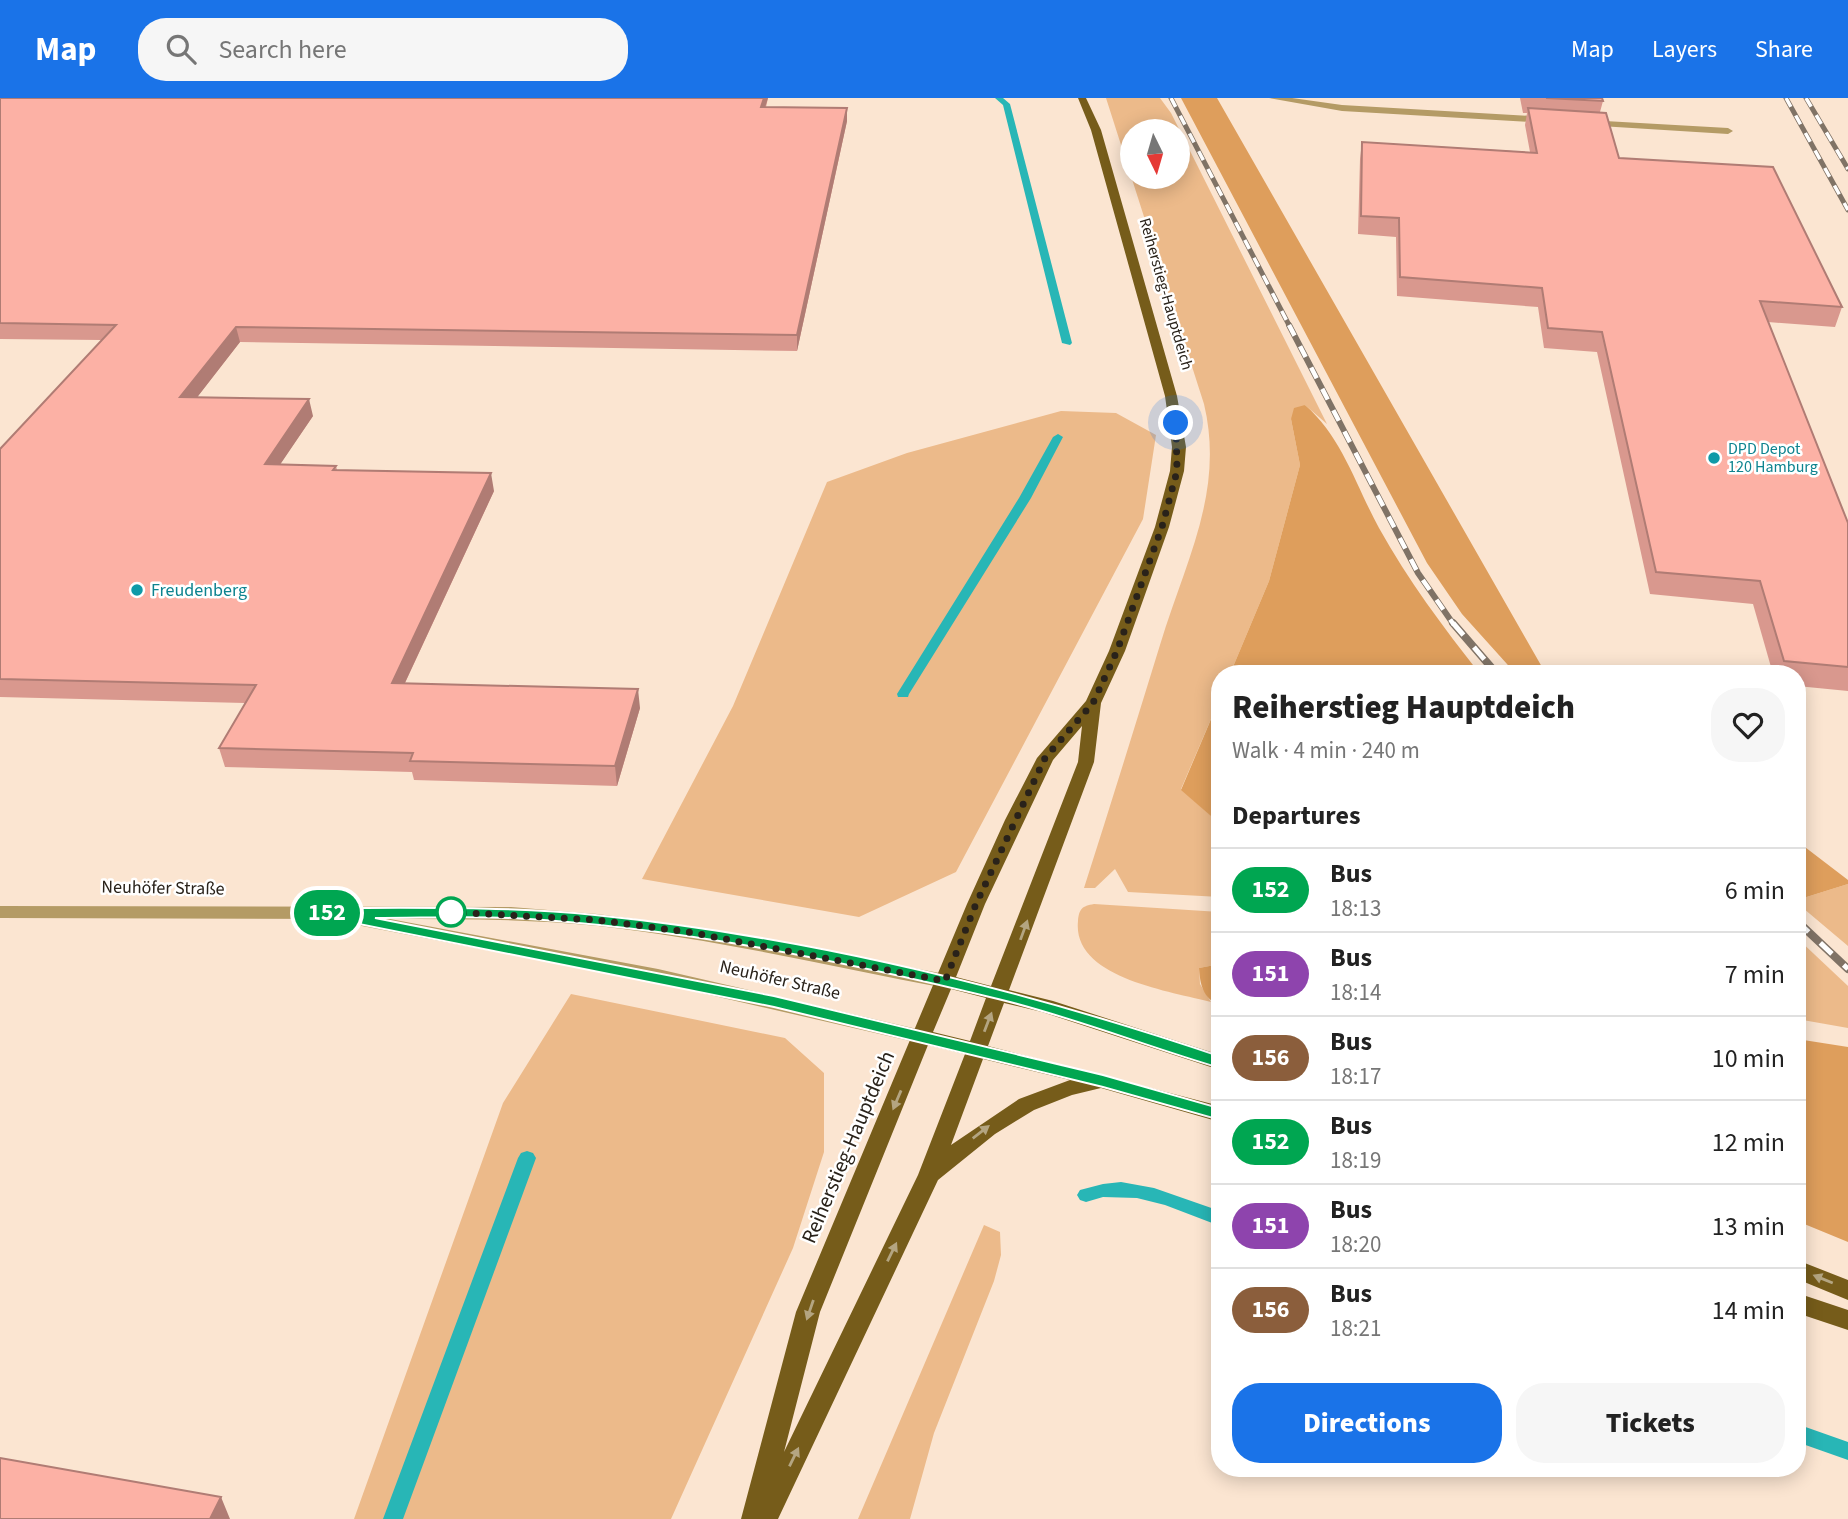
<!DOCTYPE html>
<html lang="en">
<head>
<meta charset="utf-8">
<style>
	body { margin:0; font-family:"Source Sans 3",sans-serif; background:#f6f6f6; color:#222; height:100vh; display:flex; flex-direction:column; font-size:26px; white-space:nowrap }
	* { box-sizing:border-box; margin:0 }
	p { font-size:23px; color:#767676 }
	.icon { flex:none; width:38px; height:38px; fill:none; stroke:currentColor; stroke-width:2; stroke-linecap:round; stroke-linejoin:round }
	.map { position:relative; flex:1; overflow:hidden }
	.details { position:absolute; left:1211px; top:567px; width:595px; height:812px; display:flex; flex-direction:column; background:#fff; border-radius:28px; box-shadow:0 4px 18px #0003 }
	.details>* { flex:none }
	.badge { padding:0 14px; border-radius:23px; font-size:24px; line-height:46px }
	.needle { width:46px; rotate:175deg }
	.fabs { position:absolute; left:1120px; top:21px; display:grid; gap:14px }
	.fabs a { display:grid; place-items:center; width:70px; height:70px; border-radius:50%; background:#fff; box-shadow:0 4px 18px #0003; font-size:35px }
	.you { position:absolute; width:35px; height:35px; margin:-18px; border:5px solid #fff; border-radius:50%; background:#1a73e8; box-shadow:0 0 0 10px #1a73e833 }
	.map>.badge { position:absolute; translate:-50% -50%; box-shadow:0 0 0 4px #fff }
	h2 { padding:0 21px; font-size:26px; line-height:63px }
	.round { display:grid; place-items:center; flex:none; width:74px; height:74px; border-radius:28px; background:#f6f6f6 }
	.head { display:flex; align-items:center; justify-content:space-between; height:119px; padding:0 21px }
	h1 { font-size:33px; font-weight:800; line-height:52px }
	.primary-button { display:flex; gap:14px; margin-top:auto; padding:14px 21px }
	.primary-button a { flex:1; height:80px; border-radius:28px; background:#1a73e8; color:#fff; font-size:28px; font-weight:800; line-height:80px; text-align:center }
	.primary-button a+a { background:#f6f6f6; color:#222 }
	ul { padding:0; list-style:none }
	li { display:flex; align-items:center; gap:21px; height:84px; padding:0 21px; border-top:2px solid #e0e0e0 }
	li div { flex:1 }
	li b { display:block; font-size:26px }
	li em { font-style:normal }
	li .badge { min-width:77px; font-weight:700; text-align:center }
	header { display:flex; align-items:center; gap:42px; box-sizing:border-box; height:98px; padding:0 35px; background:#1a73e8; color:#fff }
	header strong { font-size:33px }
	nav { display:flex; gap:38px; margin-inline-start:auto; font-size:24px }
	.search { width:490px; height:63px; background:#f6f6f6; display:flex; align-items:center; gap:18px; box-sizing:border-box; padding:0 24px; border-radius:28px; color:#767676; font-size:26px }
	.map>svg:first-child { display:block }
	.green { fill:#ecba8a; fill-rule:evenodd }
	.forest { fill:#de9e5c }
	.lines { fill:none; stroke-linecap:round; stroke-linejoin:round }
	.stream { fill:#28b6b6; fill-rule:evenodd }
	.minor { fill:#b49b65; fill-rule:evenodd }
	.major { fill:#765c1a; fill-rule:evenodd }
	.rail-far2-casing { stroke:#807366; stroke-width:5 }
	.rail-far1-casing { stroke:#807366; stroke-width:6 }
	.rail-casing { stroke:#807366; stroke-width:8 }
	.rail-far2 { stroke:#fff; stroke-width:3.5; stroke-dasharray:10; stroke-linecap:butt }
	.rail-far1 { stroke:#fff; stroke-width:4.5; stroke-dasharray:12; stroke-linecap:butt }
	.rail { stroke:#fff; stroke-width:5; stroke-dasharray:16; stroke-linecap:butt }
	.wall { fill:#d9988e }
	.shaded-wall { fill:#b07c74 }
	.building { fill:#fcb1a5; stroke:#b07c74; stroke-width:2 }
	.oneway { fill:#b4a581 }
	.line { fill:#00a651; stroke:#fff; stroke-width:2 }
	.walk { stroke:#29221a; stroke-width:7; stroke-dasharray:0 12.6 }
	.culture-dot { fill:#0f9aa8; stroke:#fff; stroke-width:2.5 }
	.stop-dot { fill:#fff; stroke:#00a651; stroke-width:3.5 }
	.labels { text-anchor:middle; dominant-baseline:central; stroke-width:5; stroke-linejoin:round; paint-order:stroke }
	.far-street-label { font-size:16px; fill:#29221a; stroke:#fff }
	.far-culture-label { font-size:16px; fill:#0d838f; stroke:#fff; text-anchor:start }
	.culture-label { font-size:18px; fill:#0d838f; stroke:#fff; text-anchor:start }
	.street-label { font-size:18px; fill:#29221a; stroke:#fff }
	.near-street-label { font-size:21px; fill:#29221a; stroke:#fff }
</style>
</head>
<body>
<header>
<strong>Map</strong>
<div class="search"><svg class="icon" aria-label="search" viewBox="0 0 24 24"><circle cx="10" cy="10" r="6"/><path d="M15 15l6 6"/></svg>Search here</div>
<nav><a>Map</a><a>Layers</a><a>Share</a></nav>
</header>
<div class="map">
<svg width="1848" height="1421" viewBox="0 0 1848 1421">
	<rect width="100%" height="100%" fill="#fbe5d1"/>
	<path class="green" d="M1106,0h54l11,15 156,311 -22,-19 -14,14 9,46 -31,116 -39,93h-10v24l-39,91 39,35v73l-92,-5 -13,-23 -20,19h-11c26,-81 51,-162 76,-243 25,-83 65,-153 44,-241zM1132,33h46v46h-46z
		M1061,313l55,2 40,22 -13,84 -187,353 -97,45 -217,-38 91,-173 94,-224 80,-29z
		M1848,786v62l-51,-43v-3z
		M1094,806l126,8v52l-21,4 1,16 11,18c-40,-11 -139,-24 -133,-81 1,-12 4,-15 16,-17z
		M1797,840l51,48v42l-51,-9z
		M571,896l214,44 39,35v79l-31,96 -122,271h-317l149,-416z
		M984,1127l16,7 1,23 -7,26 -60,152 -24,86h-52z"/>
	<path class="forest" d="M1181,0h36l329,576h-30l-54,-60 -35,-51z
		M1305,307c37,32 51,81 74,123 29,52 64,99 101,146h-250l39,-93 31,-116 -9,-46 3,-11z
		M1220,600v126l-39,-34z
		M1797,743l51,39v4l-51,16z
		M1220,866v41c-17,-6 -20,-21 -21,-37z
		M1797,941l51,8v195l-51,-21z"/>
	<g class="lines">
		<path class="stream" d="M995,0h8l7,6 62,239 -2,2 -8,-2 -59,-238z
			M1058,336l5,3 -32,61 -122,196 -1,3h-10l-1,-3 122,-196 34,-61z
			M527,1053l6,2 3,5 -133,361h-20l135,-361 3,-5z
			M1121,1084l33,6 66,23v15l-55,-21 -28,-7 -34,-1 -17,5 -6,-2 -3,-5 3,-5 23,-6z
			M1797,1326l51,18v18l-51,-18z"/>
		<path class="minor" d="M1269,0h23l50,7 206,12 5,3 -5,3 -206,-12z
			M1587,22l141,8 5,3 -5,3 -144,-9 -2,-2z
			M0,808l511,1 86,7 91,12 257,48 7,2 3,5 -3,5 -7,2c-115,-22 -230,-49 -347,-62 -70,-7 -139,-7 -208,-7l268,50 272,63 3,5 -3,5 -7,2 -265,-61 -296,-57 -7,-2 -2,-5 -353,-1z"/>
		<path class="major" d="M1078,0h8l15,32 76,266 9,51 -2,24 -15,56 -44,124 -24,52 -7,59 -85,228 44,11 167,54v15l-178,-58 -38,-9 -16,43 232,60v16l-119,-34 -29,7 -38,15 -39,24 -57,46 -160,339h-37l55,-207 171,-408 38,-84 32,-62 49,-57 23,-50 46,-124 15,-56 2,-24 -7,-51 -74,-266zM1082,628l-4,36 -87,224 -35,-9 29,-73 68,-144zM951,891l35,9 -16,43 -37,-9zM928,947l37,9 -47,121 -134,277 36,-140zM983,961l87,21 -51,19 -68,46z
			M1797,1162l51,20v20l-51,-21z
			M1797,1195l51,17v20l-51,-17z"/>
		<g class="rail-far2-casing">
			<path id="rail-far2" d="M1171,0l119,229
				M1786,0l62,112
				M1806,0l42,71"/>
		</g>
		<g class="rail-far1-casing">
			<path id="rail-far1" d="M1289,227l129,248 36,52"/>
		</g>
		<g class="rail-casing">
			<path id="rail" d="M1453,525l44,51
				M1797,823l51,48"/>
		</g>
		<use href="#rail-far2" class="rail-far2"/>
		<use href="#rail-far1" class="rail-far1"/>
		<use href="#rail" class="rail"/>
	</g>
	<path class="wall" d="M0,0h768l-2,9 81,14 -50,230 -557,-9 -43,55 116,19 -33,48 56,2 1,4 157,21 -89,192 235,25 -23,78 -203,-6 -2,-8 -187,-5 -6,-19 26,-45 -245,-6v-248l102,-109 -102,-1z
		M1520,0h82l1,3 -3,11 19,46 223,149 -7,20 -67,-5 80,201v168l-51,-5v-12h-24l-20,-70 -103,-10 -53,-242 -53,-4 -6,-41 -141,-11 -1,-59 -38,-3 2,-75 2,-17 168,10 -5,-27 2,-12h-4z"/>
	<path class="shaded-wall" d="M764,0h4l-7,22v-13z
		M847,10v13l-50,230v-16z
		M236,229l4,15 -55,71 -5,-16z
		M309,301l4,17 -44,65 -4,-17z
		M491,375l3,18 -98,211 -4,-19z
		M638,591l2,19 -23,78 -2,-20z
		M221,1399l9,22h-20z"/>
	<path class="building" d="M0,0h764l-3,9 86,1 -50,227 -561,-8 -56,70 129,2 -44,65 71,2 -3,4 158,3 -99,210 246,6 -23,77 -205,-5 3,-8 -194,-5 37,-63 -256,-6v-230l116,-124 -116,-2z
		M1546,0h56l1,3z
		M1528,10l78,5 13,45 154,9 69,140 -82,-6 88,222v144l-64,-6 -24,-80 -104,-9 -54,-240 -54,-4 -6,-40 -142,-11 -1,-59 -38,-2 1,-74 175,11z
		M0,1360l221,39 -11,22h-210z"/>
	<defs><path id="oneway-solid" d="M-6-.8H1V-3.2L6.5 0L1 3.2V.8H-6Z" transform="scale(1.75)"/></defs>
	<g class="oneway">
		<use href="#oneway-solid" transform="translate(1024 832) rotate(-70)"/>
		<use href="#oneway-solid" transform="translate(988 924) rotate(-69)"/>
		<use href="#oneway-solid" transform="translate(897 1002) rotate(113)"/>
		<use href="#oneway-solid" transform="translate(981 1034) rotate(-38)"/>
		<use href="#oneway-solid" transform="translate(892 1154) rotate(-64)"/>
		<use href="#oneway-solid" transform="translate(1823 1181) rotate(-158)"/>
		<use href="#oneway-solid" transform="translate(810 1212) rotate(109)"/>
		<use href="#oneway-solid" transform="translate(794 1359) rotate(-64)"/>
	</g>
	<path class="line" d="M325,810c90,0 180,-2 270,7 215,22 427,74 630,143l3,5 -8,5c-75,-22 -147,-51 -222,-69 -158,-39 -323,-72 -486,-81 -45,-2 -92,0 -137,0l399,78 329,79 123,35 2,4 -8,6 -117,-33 -329,-80 -455,-91v-6z"/>
	<g class="lines">
		<path class="walk" d="M451,814l146,8 91,12 257,49 31,-77 69,-146 48,-55 24,-52 45,-124 15,-56 -1,-48"/>
	</g>
	<g class="culture-dot">
		<circle cx="1714" cy="360" r="7"/>
		<circle cx="137" cy="492" r="7"/>
	</g>
	<circle class="stop-dot" cx="451" cy="814" r="14"/>
	<g class="labels">
		<g class="far-street-label">
			<text transform="translate(1166 196) rotate(74)">Reiherstieg-Hauptdeich</text>
		</g>
		<g class="far-culture-label">
			<text x="1728" y="351">DPD Depot<tspan x="1728" dy="18">120 Hamburg</tspan></text>
		</g>
		<g class="culture-label">
			<text x="151" y="492">Freudenberg</text>
		</g>
		<g class="street-label">
			<text transform="translate(163 790) rotate(1)">Neuhöfer Straße</text>
			<text transform="translate(780 882) rotate(13)">Neuhöfer Straße</text>
		</g>
		<g class="near-street-label">
			<text transform="translate(848 1049) rotate(-67)">Reiherstieg-Hauptdeich</text>
		</g>
	</g>
</svg>
<div class="fabs">
<a><svg class="needle" viewBox="-14 -14 28 28"><path d="M0-13l5 13h-10z" fill="#e53935"/><path d="M0 13l5-13h-10z" fill="#767676"/></svg></a>
</div>
<div class="you" style="left:1176px;top:325px"></div>
<b class="badge" style="left:327px;top:815px;background:#00a651;color:#fff">152</b>
<section class="details">
<div class="head"><div><h1>Reiherstieg Hauptdeich</h1><p>Walk · 4 min · 240 m</p></div><a class="round"><svg class="icon" aria-label="heart" viewBox="0 0 24 24"><path d="M12 20l-8-8c-3-5 5-10 8-4 3-6 11-1 8 4z"/></svg></a></div>
<h2>Departures</h2>
<ul>
<li><span class="badge" style="background:#00a651;color:#fff">152</span><div><b>Bus</b><p>18:13</p></div><em>6 min</em></li>
<li><span class="badge" style="background:#8e44ad;color:#fff">151</span><div><b>Bus</b><p>18:14</p></div><em>7 min</em></li>
<li><span class="badge" style="background:#8b5e3c;color:#fff">156</span><div><b>Bus</b><p>18:17</p></div><em>10 min</em></li>
<li><span class="badge" style="background:#00a651;color:#fff">152</span><div><b>Bus</b><p>18:19</p></div><em>12 min</em></li>
<li><span class="badge" style="background:#8e44ad;color:#fff">151</span><div><b>Bus</b><p>18:20</p></div><em>13 min</em></li>
<li><span class="badge" style="background:#8b5e3c;color:#fff">156</span><div><b>Bus</b><p>18:21</p></div><em>14 min</em></li>
</ul>
<div class="primary-button"><a>Directions</a><a>Tickets</a></div>
</section>
</div>
</body>
</html>
